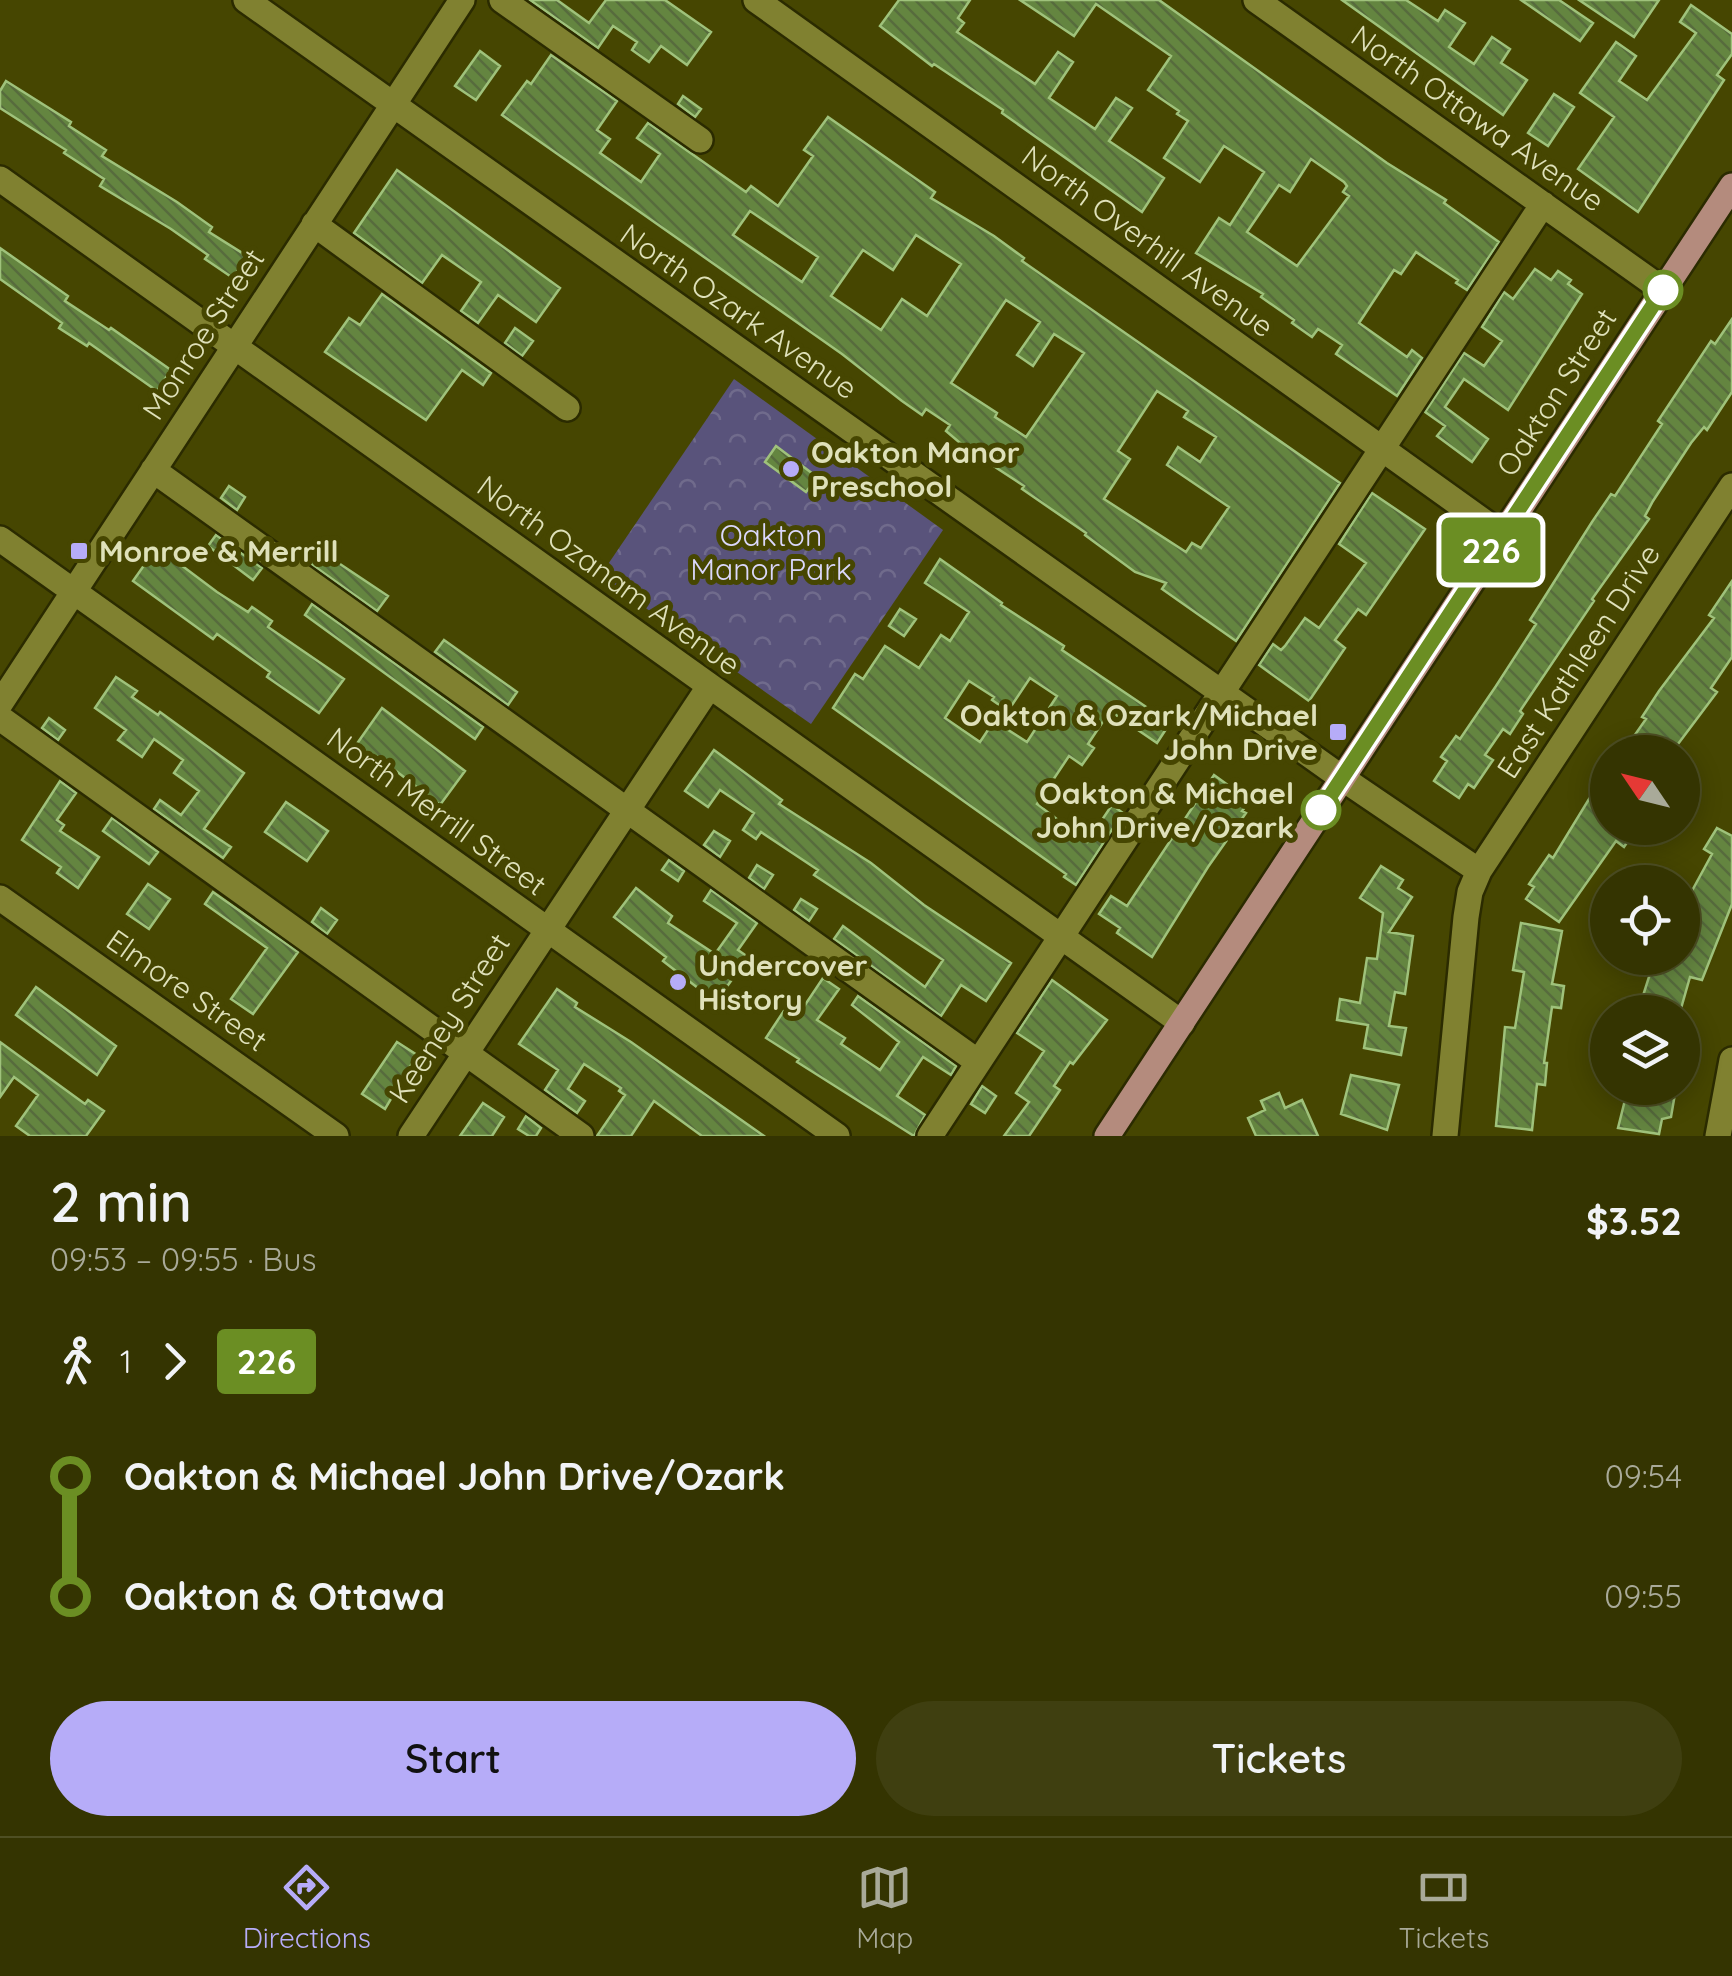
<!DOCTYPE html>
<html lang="en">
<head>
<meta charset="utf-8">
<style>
	body { margin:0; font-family:Quicksand,sans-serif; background:#3f3f10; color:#f1f3f6; height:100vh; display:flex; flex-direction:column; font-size:38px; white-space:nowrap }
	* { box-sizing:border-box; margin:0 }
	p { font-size:32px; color:#a9aa99 }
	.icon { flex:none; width:55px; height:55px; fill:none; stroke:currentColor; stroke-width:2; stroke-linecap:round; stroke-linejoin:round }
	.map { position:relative; height:1136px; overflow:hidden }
	.sheet { display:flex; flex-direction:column; background:#343401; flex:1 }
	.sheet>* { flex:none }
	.badge { padding:0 20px; border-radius:8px; font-size:35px; line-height:65px }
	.needle { width:65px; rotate:305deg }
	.controls { position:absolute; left:1590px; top:735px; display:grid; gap:20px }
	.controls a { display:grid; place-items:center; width:110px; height:110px; border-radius:50%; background:#343401; box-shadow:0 5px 25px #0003,0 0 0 2px #4e4f23; font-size:50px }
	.map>.badge { position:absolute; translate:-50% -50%; box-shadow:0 0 0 5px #fff }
	.legs { display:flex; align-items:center; gap:15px; height:110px; padding:0 50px; font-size:32px }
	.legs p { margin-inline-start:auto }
	.head { display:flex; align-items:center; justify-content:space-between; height:170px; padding:0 50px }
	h1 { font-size:55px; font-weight:600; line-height:75px }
	.primary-button { display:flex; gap:20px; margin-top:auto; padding:20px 50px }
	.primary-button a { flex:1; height:115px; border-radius:60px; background:#b6acf8; color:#111; font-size:40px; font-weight:600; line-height:115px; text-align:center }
	.primary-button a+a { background:#3f3f10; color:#f1f3f6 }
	ul { padding:0 50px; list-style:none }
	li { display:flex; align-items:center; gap:35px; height:120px; font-size:38px }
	li i { display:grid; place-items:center; width:15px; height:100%; margin:0 12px; background:currentColor }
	li i::after { content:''; width:25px; height:25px; margin:-12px; border:8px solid; border-radius:50%; background:#343401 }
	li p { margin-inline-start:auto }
	li:first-child i { background:linear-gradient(#0000 50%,currentColor 0) }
	li:last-child i { background:linear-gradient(currentColor 50%,#0000 0) }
	.menu { display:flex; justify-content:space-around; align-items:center; height:140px; border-top:2px solid #4e4f23; background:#343401; font-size:28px; color:#a9aa99 }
	.menu a { display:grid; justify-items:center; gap:5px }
	.menu .on { color:#b6acf8 }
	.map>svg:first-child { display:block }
	.park { fill:url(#park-crowns) }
	.building { fill:url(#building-back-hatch); stroke:#9fc27b; stroke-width:2.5; fill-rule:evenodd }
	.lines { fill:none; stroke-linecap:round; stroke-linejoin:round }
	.minor-casing { stroke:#2b2b00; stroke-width:30 }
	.major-casing { stroke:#2b2b00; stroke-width:30 }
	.minor { stroke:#808130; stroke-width:25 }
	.major { stroke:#b48b7d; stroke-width:25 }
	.line-1-casing { stroke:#fff; stroke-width:22 }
	.line-1 { stroke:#6b8e23; stroke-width:15 }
	.stop-1-dot { fill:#fff; stroke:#6b8e23; stroke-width:5 }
	.poi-dot { fill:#b6acf8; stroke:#464601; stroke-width:4 }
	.labels { text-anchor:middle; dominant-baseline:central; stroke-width:10; stroke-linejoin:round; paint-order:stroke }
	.street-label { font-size:30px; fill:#dfe1ba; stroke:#464601 }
	.poi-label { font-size:30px; font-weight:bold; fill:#dfe1ba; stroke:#464601; text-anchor:start }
	.park-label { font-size:30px; fill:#dbd8fc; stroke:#464601 }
	.stop-label { font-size:30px; font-weight:bold; fill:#dfe1ba; stroke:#464601; text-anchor:end }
</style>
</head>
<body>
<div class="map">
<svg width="1732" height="1136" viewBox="0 0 1732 1136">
	<defs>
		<pattern id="park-crowns" width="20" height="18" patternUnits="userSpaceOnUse" patternTransform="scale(2.5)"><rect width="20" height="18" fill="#59537b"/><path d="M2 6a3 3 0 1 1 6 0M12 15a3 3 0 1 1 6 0" fill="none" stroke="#706b8c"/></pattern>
		<pattern id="building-back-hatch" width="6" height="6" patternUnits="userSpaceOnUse" patternTransform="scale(2.5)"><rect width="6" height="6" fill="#648540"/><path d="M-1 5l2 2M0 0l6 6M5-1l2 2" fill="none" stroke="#576b3d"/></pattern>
	</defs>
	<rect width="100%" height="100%" fill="#464601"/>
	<path class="park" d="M734,379l209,151 -132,194 -211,-148z"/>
	<path class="building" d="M530,0h27l32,23 17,-23h59l46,32 -24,33 -26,-19 -12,16 -17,-12 5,-8 -24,-16 -15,22z
		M899,0h71l-12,18 6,5 -7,9 78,52 23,-32 15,10 -24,36 46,31 21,-31 16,10 -23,33 55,37 -22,34 -140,-99 1,-3 -69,-46 -2,2 -52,-40z
		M1020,0h139l228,163 59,37 -2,3 55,39 -32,48 -11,-7 2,-3 -42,-28 -15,22 -7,-4 -35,53 48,34 5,-7 10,8 -25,38 -61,-42 6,-9 -24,-16 -6,8 -20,-14 2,-3 -33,-23 2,-3 -67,-41 23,-35 11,7 34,-53 -40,-26 -24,36 -36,-24 24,-37 -11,-7 2,-3 -31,-21 23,-34 -75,-52 -22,32zM1311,159l33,23 3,4 -4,6 6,4 -52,70 -50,-34 32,-47 11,7z
		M1342,0h64l32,21 7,-11 20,13 -16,24 25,17 18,-27 18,12 -9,14 26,17 -24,35z
		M1521,0h38l34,23 -13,18z
		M1579,0h80l-25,37z
		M1691,5l41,29v20l-15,21 7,5 -86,132 -60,-43 36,-52 -34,-24 36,-51 20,14 -17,25 28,19 49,-67 -16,-11z
		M480,51l20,15 -24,34 -21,-14z
		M551,55l66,46 -20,29 13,9 -10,14 41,29 19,-28 -23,-16 11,-15 98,69 5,-6 27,20 35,-50 -9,-6 24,-33 107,75 -4,6 63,38 30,22 -2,3 318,222 -104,158 -74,-52 4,-6 -31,-11 -50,-37 1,-2 -64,-44 2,-3 -58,-38 -20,-17 4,-6 -24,-16 -4,6 -20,-14 -60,-47 -340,-239 25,-34 4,3zM750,211l68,46 -16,25 -69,-47zM916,235l45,29 -34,52 -25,-17 -21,31 -50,-34 32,-46 30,20zM1006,300l34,22 -23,33 16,11 21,-32 30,19 -58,84 -31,-20 2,-4 -46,-30zM1157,391l31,20 -4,6 32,20 -16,25 -22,-15 -11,18 62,42 -28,41 -9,-5 -6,9 -82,-53 26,-40 -12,-8z
		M6,81l65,41 -2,4 37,24 -4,6 75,46 35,25 -3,5 38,24 -14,22 -28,-19 3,-4 -37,-26 -71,-43 4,-7 -40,-26 2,-3 -66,-42v-17z
		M1554,94l20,13 -26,39 -20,-13z
		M683,96l18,13 -6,8 -17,-13z
		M397,170l163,118 -24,34 -38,-27 -20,28 -17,-12 20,-29 -39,-27 -20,28 -68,-50z
		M0,248l68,48 -3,5 44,29 2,-2 60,42 -14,21 -68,-48 -2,3 -28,-18 3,-5 -62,-44z
		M1535,269l16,11 7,-9 13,9 -3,4 14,10 -74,116 -44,-31 -19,28 43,32 -16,23 -35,-26 8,-10 -20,-14 39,-59 20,13 18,-25 -20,-14 22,-35 9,7z
		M382,294l109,79 -8,12 -21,-15 -36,50 -101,-68 24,-34 11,7z
		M1732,319v73l-25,38 -3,-3 -13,16 -38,58 -8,15 4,3 -57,80 2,2 -74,110 3,3 -13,20 -7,-5 -18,26 8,5 -19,28 -6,-4 -9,14 -25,-17 13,-20 -6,-4 15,-21 4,3 36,-53 40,-62 -6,-4 62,-98 19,-28 4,2 47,-72 -4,-3 53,-80 4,3z
		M515,328l18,13 -11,15 -17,-13z
		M776,446l41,31 -11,15 -41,-30z
		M229,486l16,11 -8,13 -16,-12z
		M1372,493l53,36 -59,86 -8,-6 -23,31 10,8 -36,53 -50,-36 14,-21 8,6 4,-4 20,-28 14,10 47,-65 -27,-19z
		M216,535l46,33 -9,12 -45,-34z
		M157,547l60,45 31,20 4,-5 20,14 -4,6 76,52 -25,34 -52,-36 3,-5 -53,-38 -4,5 -80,-58z
		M316,548l72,48 -11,15 -70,-50z
		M940,559l62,44 -1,2 63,41 -2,4 108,73 -13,20 -47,-32 -22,33 6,4 -12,17 -13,-9 -32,48 50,38 25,-37 11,8 -47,72 -12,-8 2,-3 -233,-166 22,-34 8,5 22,-33 34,22 22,-33 9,6 19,-29 -44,-29zM1030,678l27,18 -30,46 -33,-21 -14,21 -35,-24 24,-37 25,16 -2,3 16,11z
		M1732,581v76l-21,31 6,4 -45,60h-49l23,-33 -4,-2 17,-26 55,-73 -5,-3z
		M312,604l171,123 -8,12 -170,-124z
		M900,609l16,10 -12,17 -15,-10z
		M444,640l73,52 -9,13 -73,-53z
		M116,677l21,14 -5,6 26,18 2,-3 84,61 -40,56 27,18 -8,11 -69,-49 6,-9 21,15 18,-24 -25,-18 9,-13 -29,-21 -12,18 -24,-17 8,-10 -31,-22z
		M382,708l83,63 -25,34 -62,-48 -2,3 -20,-15z
		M49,718l16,12 -7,10 -16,-12z
		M714,750l68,50 -3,4 92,59 53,42 87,58 -25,38 -25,-16 -20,31 -107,-77 9,-13 82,61 18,-27 -129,-85 4,-5 -57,-38 -5,7 -13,-9 11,-17 -34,-23 -12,17 -23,-16z
		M1608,768v60h29l-13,19 -8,-6 -57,81 -33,-23 8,-12 -5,-3 20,-29 4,3z
		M1214,775l36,26 -8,10 4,2 -38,54 -56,90 -35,-24 3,-5 -21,-14 12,-18 16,10z
		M60,781l16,12 -19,27 7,5 -4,6 39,26 -21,31 -21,-15 4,-6 -39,-27z
		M286,802l42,29 -21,30 -42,-29z
		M112,818l46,34 -9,12 -46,-33z
		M1717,828l15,8v68l-30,76 -12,-3 -10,35h-35l2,-8 -6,-2 14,-44h27v-34l11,-35 19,-35 -8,-5z
		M714,831l16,10 -10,16 -16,-12z
		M669,860l15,11 -6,10 -16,-11z
		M757,865l16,10 -9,14 -15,-11z
		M1381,866l22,14 -5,8 14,9 -23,35 24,4 -8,58 -10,-2 -6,34 17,2 -5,27 -37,-7 4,-23 -31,-5 3,-21 20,4 7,-45 10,1 6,-46 -23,-15z
		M148,884l22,15 -21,30 -22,-15z
		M636,888l36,28 -4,7 47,31 22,-31 -33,-22 7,-11 46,33 -19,27 10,7 -32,45 -53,-41 3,-4 -52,-40z
		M213,892l85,60 -45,62 -22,-15 36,-51 -62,-44z
		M801,899l16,10 -8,12 -15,-11z
		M321,908l16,12 -10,14 -15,-12z
		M1521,923l41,8 -10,53 12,2 -3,22 -9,-1 -8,56h3l-2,22 -8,-1 -5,46 -36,-4 9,-99 10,1 9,-56 -11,-2z
		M823,978l16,11 -22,31 28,18 -4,6 39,26 19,-28 -47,-37 6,-9 98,70 -5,9 -28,-18 -26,39 28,19 -11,21 -117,-74 2,-3 -33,-21 25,-38 12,8z
		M1052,980l55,40 -34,44 -3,-2 -16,24 6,4 -31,46h-25l25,-34 -13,-9 28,-42 -27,-18z
		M36,987l80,59 -19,29 -81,-60z
		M557,989l20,14 -2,4 56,35 133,94h-62l-48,-35 -23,35h-34l28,-41 -6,-4 2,-3 -37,-24 -16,25 17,12 -8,12 -32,-23 13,-20 -39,-26z
		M0,1042l85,62 3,-4 16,11 -18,25h-56l-14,-10 22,-31 -24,-18 -14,20z
		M397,1042l20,13 -32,54 -23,-15z
		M1351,1075l48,10 -12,45 -46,-16z
		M982,1086l14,10 -11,17 -14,-9z
		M1628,1088h48l-5,29 -9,2 -3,15 -41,-6z
		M1279,1093l6,15 17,-8 16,36h-62l-8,-18 17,-8 -4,-9z
		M483,1103l21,14 -12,19h-32z
		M526,1116l15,12 -5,8h-7l-11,-7z"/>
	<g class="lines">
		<g class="minor-casing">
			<path id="minor" d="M246,0l1096,778 137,93
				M502,0l198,140
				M756,0l745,534
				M1256,0l407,290
				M0,179l1182,844
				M314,224l253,184
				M153,470l825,592
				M0,539l837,597
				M0,704l462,-704
				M0,718l581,418
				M0,898l336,238
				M411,1136l298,-449
				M930,1136l613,-932
				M1445,1136l21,-219 4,-25 9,-21 253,-385
				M1718,1136l14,-76"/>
		</g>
		<g class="major-casing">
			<path id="major" d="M1107,1136l625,-950"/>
		</g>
		<use href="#minor" class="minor"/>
		<use href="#major" class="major"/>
	</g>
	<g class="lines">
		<g class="line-1-casing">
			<path id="line-1" d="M1321,810l342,-520"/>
		</g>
		<use href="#line-1" class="line-1"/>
	</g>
	<g class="stop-1-dot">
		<circle cx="1663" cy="290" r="18"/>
		<circle cx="1321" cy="810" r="18"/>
	</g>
	<g class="poi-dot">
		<circle cx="791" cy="469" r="10"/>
		<rect x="69" y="541" width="20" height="20" rx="5"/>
		<rect x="1328" y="722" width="20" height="20" rx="5"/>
		<circle cx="678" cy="982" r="10"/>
	</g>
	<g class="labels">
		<g class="street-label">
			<text transform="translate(1478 118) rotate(35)">North Ottawa Avenue</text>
			<text transform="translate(1148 241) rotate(36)">North Overhill Avenue</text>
			<text transform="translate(739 311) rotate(35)">North Ozark Avenue</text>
			<text transform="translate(203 334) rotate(-57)">Monroe Street</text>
			<text transform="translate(1556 392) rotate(-57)">Oakton Street</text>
			<text transform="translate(609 575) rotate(36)">North Ozanam Avenue</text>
			<text transform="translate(1578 661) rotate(-57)">East Kathleen Drive</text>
			<text transform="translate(437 811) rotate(36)">North Merrill Street</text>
			<text transform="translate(187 990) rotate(35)">Elmore Street</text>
			<text transform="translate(449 1018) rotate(-57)">Keeney Street</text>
		</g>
		<g class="poi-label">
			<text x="811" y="452">Oakton Manor<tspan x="811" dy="34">Preschool</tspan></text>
			<text x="99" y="551">Monroe &amp; Merrill</text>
			<text x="1318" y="715" text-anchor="end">Oakton &amp; Ozark/Michael<tspan x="1318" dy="34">John Drive</tspan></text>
			<text x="698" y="965">Undercover<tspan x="698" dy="34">History</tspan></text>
		</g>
		<g class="park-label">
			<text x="771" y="535">Oakton<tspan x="771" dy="34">Manor Park</tspan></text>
		</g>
		<g class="stop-label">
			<text x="1294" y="793">Oakton &amp; Michael<tspan x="1294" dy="34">John Drive/Ozark</tspan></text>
		</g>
	</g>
</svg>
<div class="controls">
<a><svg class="needle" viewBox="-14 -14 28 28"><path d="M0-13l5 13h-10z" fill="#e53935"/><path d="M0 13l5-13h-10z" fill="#a9aa99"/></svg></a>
<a><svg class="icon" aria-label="locate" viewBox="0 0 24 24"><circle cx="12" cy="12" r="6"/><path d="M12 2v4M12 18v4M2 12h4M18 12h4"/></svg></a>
<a><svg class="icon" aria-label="layers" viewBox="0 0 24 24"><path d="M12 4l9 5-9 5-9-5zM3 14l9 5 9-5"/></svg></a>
</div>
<b class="badge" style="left:1491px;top:550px;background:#6b8e23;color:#fff">226</b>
</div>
<section class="sheet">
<div class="head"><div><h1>2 min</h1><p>09:53 – 09:55 · Bus</p></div><b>$3.52</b></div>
<div class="legs"><svg class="icon" aria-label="walk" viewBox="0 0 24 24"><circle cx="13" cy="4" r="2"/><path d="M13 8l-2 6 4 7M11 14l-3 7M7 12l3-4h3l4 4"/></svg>1<svg class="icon" aria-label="forward" viewBox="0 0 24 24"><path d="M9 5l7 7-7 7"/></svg><b class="badge" style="background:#6b8e23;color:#fff">226</b></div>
<ul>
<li><i style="color:#6b8e23"></i><b>Oakton &amp; Michael John Drive/Ozark</b><p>09:54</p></li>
<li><i style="color:#6b8e23"></i><b>Oakton &amp; Ottawa</b><p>09:55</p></li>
</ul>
<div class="primary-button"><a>Start</a><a>Tickets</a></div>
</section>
<nav class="menu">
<a class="on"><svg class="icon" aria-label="directions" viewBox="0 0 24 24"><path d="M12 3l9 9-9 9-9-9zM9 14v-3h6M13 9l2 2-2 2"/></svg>Directions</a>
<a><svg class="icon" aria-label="map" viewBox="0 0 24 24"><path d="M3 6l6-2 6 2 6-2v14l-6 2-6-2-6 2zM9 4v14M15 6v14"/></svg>Map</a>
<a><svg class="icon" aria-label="tickets" viewBox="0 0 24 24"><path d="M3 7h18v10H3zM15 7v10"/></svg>Tickets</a>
</nav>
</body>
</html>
